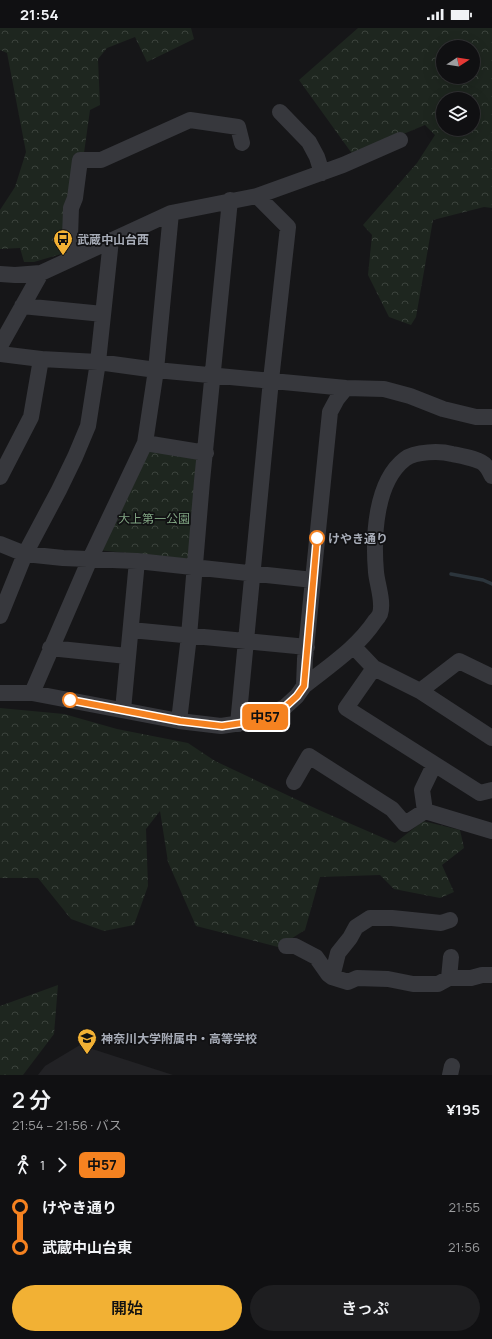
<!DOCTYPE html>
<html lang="ja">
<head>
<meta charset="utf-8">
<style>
	body { margin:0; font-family:Manrope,"Noto Sans JP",sans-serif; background:#1e1e20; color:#f1f3f6; height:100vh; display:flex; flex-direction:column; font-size:15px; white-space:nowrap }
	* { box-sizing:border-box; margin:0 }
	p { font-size:13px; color:#9c9d9f }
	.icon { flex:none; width:22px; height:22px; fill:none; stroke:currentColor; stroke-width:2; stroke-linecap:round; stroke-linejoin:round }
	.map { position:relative; height:1047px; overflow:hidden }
	.sheet { display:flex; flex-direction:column; background:#101012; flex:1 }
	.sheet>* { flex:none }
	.badge { padding:0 8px; border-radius:6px; font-size:14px; line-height:26px }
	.needle { width:26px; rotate:78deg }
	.buttons { position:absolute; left:436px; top:12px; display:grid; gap:8px }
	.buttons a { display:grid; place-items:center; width:44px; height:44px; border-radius:50%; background:#101012; box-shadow:0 4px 16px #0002,0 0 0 1px #303032; font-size:20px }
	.map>.badge { position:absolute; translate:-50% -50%; box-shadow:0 0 0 2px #fff }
	.legs { display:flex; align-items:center; gap:6px; height:44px; padding:0 12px; font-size:13px }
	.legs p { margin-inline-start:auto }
	.head { display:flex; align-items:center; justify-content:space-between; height:68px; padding:0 12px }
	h1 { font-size:22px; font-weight:600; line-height:30px }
	.button { display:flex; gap:8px; margin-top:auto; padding:8px 12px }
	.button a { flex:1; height:46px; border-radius:24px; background:#f2b134; color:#111; font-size:16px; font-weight:600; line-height:46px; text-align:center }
	.button a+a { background:#1e1e20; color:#f1f3f6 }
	ul { padding:0 12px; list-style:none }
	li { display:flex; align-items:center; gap:14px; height:40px; font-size:15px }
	li i { display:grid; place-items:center; width:6px; height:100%; margin:0 5px; background:currentColor }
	li i::after { content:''; width:10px; height:10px; margin:-5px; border:3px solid; border-radius:50%; background:#101012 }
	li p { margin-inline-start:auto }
	li:first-child i { background:linear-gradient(#0000 50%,currentColor 0) }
	li:last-child i { background:linear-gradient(currentColor 50%,#0000 0) }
	.status { display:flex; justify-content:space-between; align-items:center; height:28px; padding:0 20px; background:#101012; direction:ltr }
	.status svg { height:11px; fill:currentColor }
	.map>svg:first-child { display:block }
	.built { fill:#222225 }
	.forest { fill:url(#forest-crowns); fill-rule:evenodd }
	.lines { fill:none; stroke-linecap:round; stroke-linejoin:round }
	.stream { stroke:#2c353c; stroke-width:3.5 }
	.minor { stroke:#37383d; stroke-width:16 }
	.line-1-casing { stroke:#fff; stroke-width:9 }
	.line-1 { stroke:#f58220; stroke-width:6 }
	.stop-1-dot { fill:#fff; stroke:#f58220; stroke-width:2 }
	.labels { text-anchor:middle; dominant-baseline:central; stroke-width:3.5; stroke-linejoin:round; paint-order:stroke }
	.poi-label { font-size:12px; font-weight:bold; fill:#a8adb8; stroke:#111113; text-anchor:start }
	.park-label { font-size:12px; fill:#7fa381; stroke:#111113 }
	.stop-label { font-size:12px; font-weight:bold; fill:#a8adb8; stroke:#111113; text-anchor:start }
</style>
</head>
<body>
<div class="status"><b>21:54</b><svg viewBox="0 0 49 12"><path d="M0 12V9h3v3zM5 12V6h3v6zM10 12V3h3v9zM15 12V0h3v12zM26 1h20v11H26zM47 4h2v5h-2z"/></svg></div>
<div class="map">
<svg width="492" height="1047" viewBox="0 0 492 1047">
	<defs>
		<pattern id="forest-crowns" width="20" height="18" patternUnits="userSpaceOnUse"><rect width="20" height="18" fill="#1e261f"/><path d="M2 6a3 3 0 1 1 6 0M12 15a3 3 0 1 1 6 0" fill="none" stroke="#3c433d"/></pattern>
	</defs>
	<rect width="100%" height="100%" fill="#161618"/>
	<path class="built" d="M80,1017l93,30h-135l7,-9z"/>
	<path class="forest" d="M0,0h191l3,11 -47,23 -12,-25 -28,11 -9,11 2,46 -10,5 -6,43 -10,1 -4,45 -2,53 -34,10h-10l-4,-14 -20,1v-39l15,-23 11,-35 -19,-99 -7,-3z
		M358,0h134v180l-8,-1 -51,13 -17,97 -5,8 -22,-8 -21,-42 4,-40 -9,-10 54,-62 18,-28 -10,-10 -72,30 -54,-75zM443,19h30v30h-30zM443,71h30v30h-30z
		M147,420l51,7 -10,104 -91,-9z
		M0,680l64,6 53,15 71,14 27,18 104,49 76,33 28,-22 37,9 4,18 -22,17 12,27 -14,6 -46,-9 -14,-14 -60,2 -15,53 -27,17 -82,-21 -28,-64 -8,-51 -14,18 2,57 -14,39 -30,6 -33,-12 -33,-41h-38z
		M58,957l-4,49 -31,41h-23v-69z"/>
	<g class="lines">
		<path class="stream" d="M451,546l32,6 9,4"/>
		<path class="minor" d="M280,84l29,30 8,15 5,16
			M257,168l86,-31 57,-25
			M171,185l86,-17 31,31 -17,153 -33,344
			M76,228l-6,-19 1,-29 4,-10 5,-38h21l89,-40 48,7 4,16
			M0,246l15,1 26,-2 130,-60 -15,157 -11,73 -55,116 -58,134
			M22,278l81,8
			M0,318l41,-73
			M0,326l41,5 57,3 58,8 190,18 38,1 26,7 33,13 33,8h16
			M145,415l61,10
			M0,449l31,-60 10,-58
			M0,516l25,10 38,4 74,3 176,19
			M0,588l25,-62 34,-64 16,-33 13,-31 10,-64 13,-122
			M131,602l176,17
			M354,619l20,21 46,23 72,47
			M50,620l77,8
			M374,640l-28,40 134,85 12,-3
			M304,658c25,-20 53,-38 71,-65 2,-2 4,-5 5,-7 4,-12 -3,-30 -4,-42 -3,-35 -1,-90 29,-113 10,-8 36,-8 47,-5 9,2 29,5 34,12 3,3 4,7 6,10
			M420,663l39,-30 33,16
			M0,665h32l147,28 42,5 34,-5 30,-14 12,-11 7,-10 1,-27 25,-247 7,-13 9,-11
			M123,682l14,-149
			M179,693l10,-85 13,-155 28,-281
			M434,737l-12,25 3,21 67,20
			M294,754l15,-26 83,53 13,15 20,-13
			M286,918h9l21,11 12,17 4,3 16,5 9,-4 31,1 25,5h25l11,-6h22l11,-3h10
			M332,949l6,-24 12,-15 6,-11 14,-9h22l49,5 9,-3
			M449,950l2,-21
			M450,1047l2,-9"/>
	</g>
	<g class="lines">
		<g class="line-1-casing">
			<path id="line-1" d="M70,672l110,21 42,5 33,-5 17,-7 13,-7 12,-11 7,-10 13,-148"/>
		</g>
		<use href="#line-1" class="line-1"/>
	</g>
	<defs>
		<g id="bus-pin" transform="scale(1)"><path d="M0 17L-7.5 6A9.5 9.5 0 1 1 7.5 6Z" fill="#f2b134" stroke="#111113"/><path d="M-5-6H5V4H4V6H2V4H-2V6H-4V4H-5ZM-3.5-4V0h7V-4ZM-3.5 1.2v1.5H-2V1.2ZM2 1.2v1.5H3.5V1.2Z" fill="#111"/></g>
		<g id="school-pin" transform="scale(1)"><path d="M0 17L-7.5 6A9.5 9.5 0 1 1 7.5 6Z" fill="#f2b134" stroke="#111113"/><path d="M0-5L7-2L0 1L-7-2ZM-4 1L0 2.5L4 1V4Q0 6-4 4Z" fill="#111"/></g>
	</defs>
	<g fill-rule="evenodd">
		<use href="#bus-pin" x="63" y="211"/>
		<use href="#school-pin" x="87" y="1010"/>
	</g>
	<g class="stop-1-dot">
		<circle cx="317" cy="510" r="7"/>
		<circle cx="70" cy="672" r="7"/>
	</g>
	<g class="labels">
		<g class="poi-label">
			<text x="77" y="211">武蔵中山台西</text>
			<text x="101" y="1010">神奈川大学附属中・高等学校</text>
		</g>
		<g class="park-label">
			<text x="154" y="490">大上第一公園</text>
		</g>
		<g class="stop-label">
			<text x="328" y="510">けやき通り</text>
		</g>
	</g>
</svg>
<div class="buttons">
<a><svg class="needle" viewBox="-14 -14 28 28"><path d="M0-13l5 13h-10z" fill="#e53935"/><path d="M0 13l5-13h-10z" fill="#9c9d9f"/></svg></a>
<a><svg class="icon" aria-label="layers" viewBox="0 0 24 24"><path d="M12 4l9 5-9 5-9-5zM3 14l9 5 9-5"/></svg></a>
</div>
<b class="badge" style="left:265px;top:689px;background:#f58220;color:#111">中57</b>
</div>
<section class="sheet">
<div class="head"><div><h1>2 分</h1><p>21:54 – 21:56 · バス</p></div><b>¥195</b></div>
<div class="legs"><svg class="icon" aria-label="walk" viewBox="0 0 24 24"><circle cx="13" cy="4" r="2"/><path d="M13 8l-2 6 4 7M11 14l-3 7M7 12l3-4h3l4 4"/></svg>1<svg class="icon" aria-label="forward" viewBox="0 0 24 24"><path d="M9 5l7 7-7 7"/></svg><b class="badge" style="background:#f58220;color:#111">中57</b></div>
<ul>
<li><i style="color:#f58220"></i><b>けやき通り</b><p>21:55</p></li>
<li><i style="color:#f58220"></i><b>武蔵中山台東</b><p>21:56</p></li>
</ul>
<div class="button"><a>開始</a><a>きっぷ</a></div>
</section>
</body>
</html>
